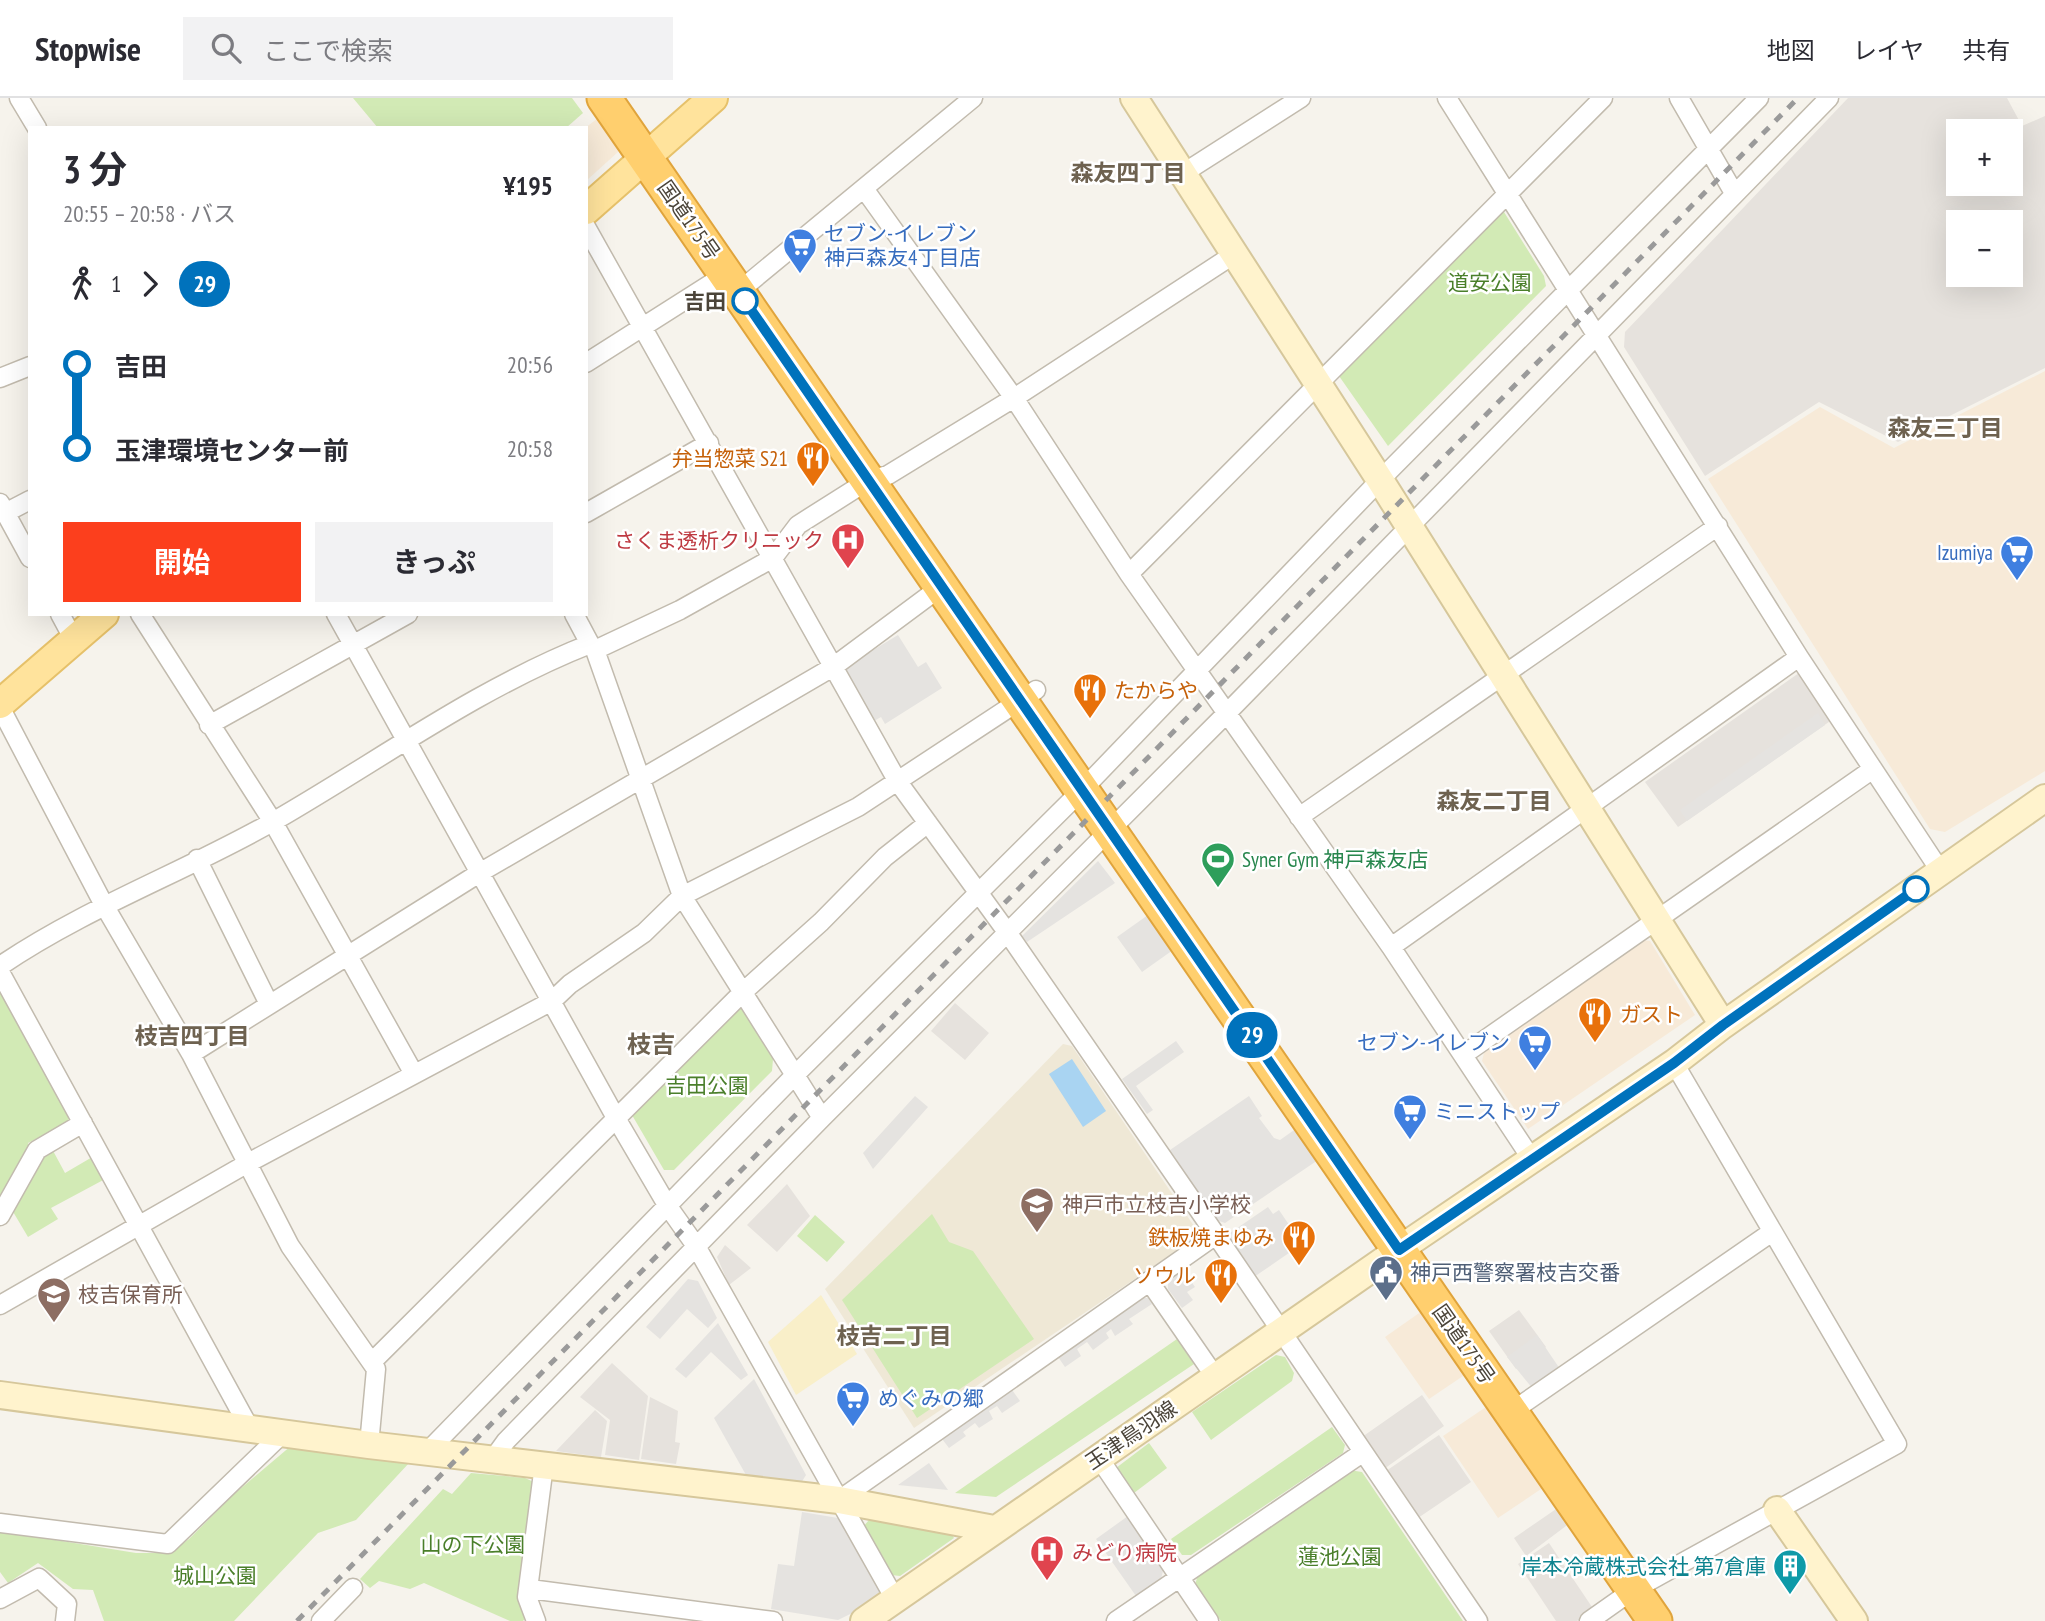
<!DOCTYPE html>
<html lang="ja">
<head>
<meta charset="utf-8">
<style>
	body { margin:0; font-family:"PT Sans Narrow","Noto Sans JP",sans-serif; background:#f2f2f3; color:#2b2b33; height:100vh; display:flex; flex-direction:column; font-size:26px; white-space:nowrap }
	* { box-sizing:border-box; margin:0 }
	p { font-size:23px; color:#7c7c81 }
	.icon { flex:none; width:38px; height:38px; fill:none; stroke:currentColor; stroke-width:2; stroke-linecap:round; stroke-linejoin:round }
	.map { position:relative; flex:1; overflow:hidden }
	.drawer { position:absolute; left:28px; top:28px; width:560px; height:490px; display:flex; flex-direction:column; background:#fff; border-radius:0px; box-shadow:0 7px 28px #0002 }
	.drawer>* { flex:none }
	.badge { padding:0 14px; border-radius:23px; font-size:24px; line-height:46px }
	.controls { position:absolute; left:1946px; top:21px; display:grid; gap:14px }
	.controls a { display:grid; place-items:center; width:77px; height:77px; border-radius:0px; background:#fff; box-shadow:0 7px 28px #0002; font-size:35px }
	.map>.badge { position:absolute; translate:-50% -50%; box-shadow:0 0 0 4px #fff }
	.legs { display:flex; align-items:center; gap:10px; height:77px; padding:0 35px; font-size:23px }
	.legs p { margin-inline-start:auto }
	.overview { display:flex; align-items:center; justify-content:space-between; height:119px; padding:0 35px }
	h1 { font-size:38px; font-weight:700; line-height:52px }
	.button { display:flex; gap:14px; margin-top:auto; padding:14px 35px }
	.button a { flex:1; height:80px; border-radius:0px; background:#fc3f1d; color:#fff; font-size:28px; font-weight:700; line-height:80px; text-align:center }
	.button a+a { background:#f2f2f3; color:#2b2b33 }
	ul { padding:0 35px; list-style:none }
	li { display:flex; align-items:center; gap:24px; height:84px; font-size:26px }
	li i { display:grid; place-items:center; width:10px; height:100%; margin:0 9px; background:currentColor }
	li i::after { content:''; width:18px; height:18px; margin:-9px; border:5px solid; border-radius:50%; background:#fff }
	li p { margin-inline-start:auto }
	li:first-child i { background:linear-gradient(#0000 50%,currentColor 0) }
	li:last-child i { background:linear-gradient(currentColor 50%,#0000 0) }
	header { display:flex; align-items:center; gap:42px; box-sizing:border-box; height:98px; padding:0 35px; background:#fff; border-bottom:2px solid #e1e1e2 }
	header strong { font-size:33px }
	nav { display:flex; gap:38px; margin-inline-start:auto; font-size:24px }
	.search { width:490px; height:63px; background:#f2f2f3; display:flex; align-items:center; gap:18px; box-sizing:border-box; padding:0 24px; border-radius:0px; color:#7c7c81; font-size:26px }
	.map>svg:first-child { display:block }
	.commercial { fill:#f7ead8 }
	.industrial { fill:#e6e2dd; fill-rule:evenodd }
	.education { fill:#efe8d6 }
	.green { fill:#d2eab5 }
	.sand { fill:#f9efc9 }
	.parking { fill:#e5e3e0 }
	.water { fill:#a9d4f2 }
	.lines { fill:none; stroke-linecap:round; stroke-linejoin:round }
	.street-casing { stroke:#c2bbae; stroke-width:21 }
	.secondary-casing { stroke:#d6c79b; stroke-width:30 }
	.primary-casing { stroke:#e6c16a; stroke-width:32 }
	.highway-casing { stroke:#e0a43c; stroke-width:37 }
	.street { stroke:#fff; stroke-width:18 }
	.secondary { stroke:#fff3cd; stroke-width:26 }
	.primary { stroke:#ffe39c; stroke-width:28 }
	.highway { stroke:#ffcf6e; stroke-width:33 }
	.rail { stroke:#9a9a9a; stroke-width:5; stroke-dasharray:9 9; stroke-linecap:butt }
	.line-1-casing { stroke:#fff; stroke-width:16 }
	.line-1 { stroke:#0072bc; stroke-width:10 }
	.stop-1-dot { fill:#fff; stroke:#0072bc; stroke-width:3.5 }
	.labels { text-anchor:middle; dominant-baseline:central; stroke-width:5; stroke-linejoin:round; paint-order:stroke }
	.street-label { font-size:21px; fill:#4b4439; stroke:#fff }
	.shop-label { font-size:21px; fill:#366cbe; stroke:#fff; text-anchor:start }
	.park-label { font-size:21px; fill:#4a7f2a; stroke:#fff }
	.stop-label { font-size:21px; font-weight:bold; fill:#4b4439; stroke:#fff; text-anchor:end }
	.food-label { font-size:21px; fill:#c56008; stroke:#fff; text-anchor:end }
	.health-label { font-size:21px; fill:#be3a42; stroke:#fff; text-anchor:end }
	.leisure-label { font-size:21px; fill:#27864d; stroke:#fff; text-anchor:start }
	.education-label { font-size:21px; fill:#785e54; stroke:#fff; text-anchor:start }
	.service-label { font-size:21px; fill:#4e5e75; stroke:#fff; text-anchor:start }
	.culture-label { font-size:21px; fill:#0d838f; stroke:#fff; text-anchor:end }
	.neighbourhood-label { font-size:23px; font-weight:bold; fill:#6e6250; stroke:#fff }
	.quarter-label { font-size:24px; font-weight:bold; fill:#6e6250; stroke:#fff }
</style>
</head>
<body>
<header>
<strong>Stopwise</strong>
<div class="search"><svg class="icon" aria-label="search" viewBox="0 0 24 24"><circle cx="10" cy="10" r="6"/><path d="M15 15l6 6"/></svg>ここで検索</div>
<nav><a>地図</a><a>レイヤ</a><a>共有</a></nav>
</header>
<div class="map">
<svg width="2045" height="1523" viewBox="0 0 2045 1523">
	<rect width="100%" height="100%" fill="#f6f3ec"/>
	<path class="commercial" d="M602,17l15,21 1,16 -32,29 -1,-53z
		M2045,273v400l-100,61 -15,-3 -222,-350 112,-72 74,41z
		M1642,842l8,1 45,74 -167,114 -46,-68 2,-8z
		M1422,1213l44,63 -37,25 -44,-62z
		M1489,1307l55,82 -46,31 -55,-82z"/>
	<path class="industrial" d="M1848,0h159l15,28 23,-10v252l-147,74 -79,-40 -114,74 -81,-129 1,-15zM1958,33h53v53h-53zM1958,124h53v53h-53z
		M1806,570l30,49 -158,110 -33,-45z
		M955,905l34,30 -24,27 -34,-29z
		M787,1086l23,32 -33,36 -30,-27z
		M725,1147l26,23 -22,17 -12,-28z
		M1519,1212l27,37 -30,22 -27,-38z
		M612,1265l36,33 -9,64 -34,-5 5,-35 -30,-23z
		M1422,1297l22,31 -60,43 -22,-32z
		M650,1299l28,14 -3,31 5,1 -4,21 -35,-5z
		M595,1312l12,11 -6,36 -45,-6z
		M1439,1337l32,47 -53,36 -32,-47z
		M1559,1409l11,16 -44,33 -12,-18z
		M1549,1445l45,67 -17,11h-21l-38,-57z"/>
	<path class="education" d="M1063,946l9,2 124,183 -2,10 -280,189 -89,-139z"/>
	<path class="green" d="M353,0h219l11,15 -17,15h-188z
		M1504,114l40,64 2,10 -158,160 -49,-70 156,-162z
		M0,894l4,1 63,115 2,14 -41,21 6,14 17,-10 14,26 29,-17 13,22 -56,30 7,11 -30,18 -19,-32 -9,4z
		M733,910l9,1 31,50 -1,12 -98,99h-10l-32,-55 2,-7z
		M932,1116l17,28 24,9 61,88 -117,79 -75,-118z
		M815,1117l30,27 -18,20 -30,-26z
		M1177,1241l17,25 -198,133 -41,-4z
		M1276,1257l9,2 9,16 -2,8 -81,59 -19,-28z
		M1332,1329l13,18 -2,8 -152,102h-9l-11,-16z
		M1149,1345l18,25 -33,25 -18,-25z
		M292,1347l63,12 55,5 -54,58 -38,13 -84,88h-130l-11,-31 -20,-1 -35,-26 -30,20 -8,-11v-41l136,22h33l20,-14 44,-44z
		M1349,1372l13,2 101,149h-242l-26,-36 4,-14z
		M471,1375l54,5 11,5 -12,97 -6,11 10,24 -5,6h-13l-86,-38 -14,6 -31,-8 -9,7 -10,-9 83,-90 9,5z
		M869,1422l79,9 6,9 -54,38 -9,-1 -29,-47z"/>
	<path class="sand" d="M821,1197l36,59 -61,41 -28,-53z"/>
	<path class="parking" d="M898,537l20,32 8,-5 16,26 -57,36 -4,-7 -7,4 -32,-52z
		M1818,615l7,12 -138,96 -7,-11z
		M1098,763l17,22 -88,59 -5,-6z
		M1148,817l25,35 -31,22 -25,-35z
		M1176,943l8,11 -48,34 17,24 -6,4 -25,-35z
		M915,998l13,11 -55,62 -10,-16z
		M1249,998l13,20 -3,2 15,20 6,2 17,-12 21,32 -93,63 -9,-3 -46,-70z
		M1268,1109l5,7 6,-4 23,34 -48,33 -24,-36v-8z
		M1182,1170l13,19 -8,5 6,8 -11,8 -14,-19v-11z
		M688,1181l10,2 19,37 -9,10 -21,-19 -27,30 -14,-12z
		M1137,1200h11l4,6 -23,15 4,5 -18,12 -4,-7 -5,4 3,5 -16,12 -6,-8 -10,7 4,7 -16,11 -9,-13z
		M718,1225l30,52 -7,5 -30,-28 -25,26 -11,-9z
		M1537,1237l23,34 -27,20 -26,-32z
		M754,1281l52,96 -5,8 -55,-8 -32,-57z
		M1010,1289l10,14 -18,12 -5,-7 -8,5 4,8 -14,9 -4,-5 -12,9 3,4 -17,12 -10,-13z
		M929,1365l19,27 -50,-5z
		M802,1414l36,6 45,80 -45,22 -67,-11 7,-45 16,2z
		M1128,1418l36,51 -3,12 -25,17 -40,-57z"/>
	<path class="water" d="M1072,961l34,52 -23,16 -34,-53z"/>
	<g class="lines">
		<g class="street-casing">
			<path id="street" d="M19,0l18,30
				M1447,0l352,559 142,215
				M1679,0l55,95
				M1182,76l119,-76
				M865,92l149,208 115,176 262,373 142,214
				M586,129l312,555 109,150 209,303 262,386
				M738,194l235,-194
				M586,265l140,-89
				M0,280l30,-12
				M0,405l30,55
				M5,415l25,-13
				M586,415l123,-70
				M1129,476l474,-476
				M60,516l14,26
				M140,516l133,208 141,252
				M336,516l280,504 51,87 29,41 199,353
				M574,516l16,30
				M595,552l87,246 140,222
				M0,609l104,198 87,149 99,192 86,123 -7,76
				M209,627l199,-111
				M1299,719l419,-291
				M197,761l72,145
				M1391,849l408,-290
				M0,868c87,-59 185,-94 276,-146 104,-60 202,-132 314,-176l5,6 85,-40 93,-52 25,-33 71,-45 19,-5 126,-77 219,-143
				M0,874l250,457
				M191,956l290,-182 352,-205 109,-81
				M1463,957l410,-286
				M0,1118l37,-66 46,-27
				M1149,1183l67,97
				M0,1207l248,-142 304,-162 18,-17 74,-51 38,-37 176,-89 178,-117
				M372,1264l371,-370 78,-70 64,-65 43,-34
				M1511,1314l261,-180
				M427,1354l368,-377 288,-286 297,-309 379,-382
				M1099,1360l110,163
				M493,1361l13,-18 316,-323 404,-404 603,-616
				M839,1402l377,-265
				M0,1425l168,21 114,-110
				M530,1491l243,32
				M0,1501l39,-21 28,26 -2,17
				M321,1523l32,-33
				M536,1523l-9,-24 17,-132
				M1116,1523l246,-168
				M1589,1523l44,-31 264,-146 -223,-381"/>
		</g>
		<g class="secondary-casing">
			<path id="secondary" d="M1134,0l246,382 343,545
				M0,1297l369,50 470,55 155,29
				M1777,1412l77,111
				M864,1523l549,-381 261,-177 49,-38 322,-227"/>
		</g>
		<g class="primary-casing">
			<path id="primary" d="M586,112l127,-112
				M0,606l104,-90"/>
		</g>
		<g class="highway-casing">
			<path id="highway" d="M604,0l1051,1523"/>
		</g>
		<use href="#street" class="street"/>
		<use href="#secondary" class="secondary"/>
		<use href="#primary" class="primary"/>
		<use href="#highway" class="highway"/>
		<path class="rail" d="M297,1523l1501,-1523"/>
	</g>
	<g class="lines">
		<g class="line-1-casing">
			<path id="line-1" d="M745,203l654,949 275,-187 49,-38 193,-136"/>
		</g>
		<use href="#line-1" class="line-1"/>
	</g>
	<defs>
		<g id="supermarket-pin" transform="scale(1.75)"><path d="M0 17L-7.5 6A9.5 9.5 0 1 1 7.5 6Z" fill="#3f7fe0" stroke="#fff"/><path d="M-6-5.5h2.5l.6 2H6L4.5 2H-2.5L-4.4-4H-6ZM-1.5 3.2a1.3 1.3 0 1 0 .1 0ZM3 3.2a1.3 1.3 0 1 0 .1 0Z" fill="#fff"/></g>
		<g id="restaurant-pin" transform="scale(1.75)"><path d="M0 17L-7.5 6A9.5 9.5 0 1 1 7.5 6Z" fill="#e8710a" stroke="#fff"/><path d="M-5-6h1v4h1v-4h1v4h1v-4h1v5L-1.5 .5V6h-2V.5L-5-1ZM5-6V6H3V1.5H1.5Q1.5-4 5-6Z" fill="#fff"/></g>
		<g id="hospital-pin" transform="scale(1.75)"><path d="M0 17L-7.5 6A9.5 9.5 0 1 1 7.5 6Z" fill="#e0444e" stroke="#fff"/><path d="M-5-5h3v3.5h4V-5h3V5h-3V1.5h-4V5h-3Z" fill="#fff"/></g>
		<g id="stadium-pin" transform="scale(1.75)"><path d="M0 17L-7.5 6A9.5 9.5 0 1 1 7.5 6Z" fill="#2e9e5b" stroke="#fff"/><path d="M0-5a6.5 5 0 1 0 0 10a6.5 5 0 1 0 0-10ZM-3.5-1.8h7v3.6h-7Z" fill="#fff"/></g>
		<g id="school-pin" transform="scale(1.75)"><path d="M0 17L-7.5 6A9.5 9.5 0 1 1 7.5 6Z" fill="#8d6e63" stroke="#fff"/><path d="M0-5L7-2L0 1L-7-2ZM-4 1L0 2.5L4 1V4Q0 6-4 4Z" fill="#fff"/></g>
		<g id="civic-pin" transform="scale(1.75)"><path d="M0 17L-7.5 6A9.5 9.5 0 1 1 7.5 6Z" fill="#5c6f8a" stroke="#fff"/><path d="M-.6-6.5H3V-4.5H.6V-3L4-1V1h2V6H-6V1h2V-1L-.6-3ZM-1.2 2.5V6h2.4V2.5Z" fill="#fff"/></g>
		<g id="building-pin" transform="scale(1.75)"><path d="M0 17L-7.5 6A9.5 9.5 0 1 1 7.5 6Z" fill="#0f9aa8" stroke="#fff"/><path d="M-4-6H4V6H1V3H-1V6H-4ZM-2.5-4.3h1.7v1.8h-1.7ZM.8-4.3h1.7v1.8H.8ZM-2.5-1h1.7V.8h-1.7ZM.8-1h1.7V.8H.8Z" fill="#fff"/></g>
	</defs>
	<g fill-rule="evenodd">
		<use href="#supermarket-pin" x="800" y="147"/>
		<use href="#restaurant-pin" x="813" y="360"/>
		<use href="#hospital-pin" x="848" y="442"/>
		<use href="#supermarket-pin" x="2017" y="454"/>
		<use href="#restaurant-pin" x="1090" y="592"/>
		<use href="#stadium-pin" x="1218" y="761"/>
		<use href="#restaurant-pin" x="1595" y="916"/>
		<use href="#supermarket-pin" x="1535" y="944"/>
		<use href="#supermarket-pin" x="1410" y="1013"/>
		<use href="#school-pin" x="1037" y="1106"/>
		<use href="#restaurant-pin" x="1299" y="1139"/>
		<use href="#civic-pin" x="1386" y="1174"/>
		<use href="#restaurant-pin" x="1221" y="1177"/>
		<use href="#school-pin" x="54" y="1196"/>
		<use href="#supermarket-pin" x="853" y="1300"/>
		<use href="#hospital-pin" x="1047" y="1454"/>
		<use href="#building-pin" x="1790" y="1468"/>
	</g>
	<g class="stop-1-dot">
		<circle cx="745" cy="203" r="12"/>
		<circle cx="1916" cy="791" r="12"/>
	</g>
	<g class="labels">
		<g class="street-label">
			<text transform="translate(689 122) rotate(55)">国道175号</text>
			<text transform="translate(1464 1246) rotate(55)">国道175号</text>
			<text transform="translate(1131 1337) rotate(-34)">玉津鳥羽線</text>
		</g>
		<g class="shop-label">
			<text x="824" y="135">セブン-イレブン<tspan x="824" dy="24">神戸森友4丁目店</tspan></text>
			<text x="1993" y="454" text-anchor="end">Izumiya</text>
			<text x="1510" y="944" text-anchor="end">セブン-イレブン</text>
			<text x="1434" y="1013">ミニストップ</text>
			<text x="878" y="1300">めぐみの郷</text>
		</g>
		<g class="park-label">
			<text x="1490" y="184">道安公園</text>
			<text x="707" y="987">吉田公園</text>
			<text x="473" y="1446">山の下公園</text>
			<text x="1340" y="1458">蓮池公園</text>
			<text x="215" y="1477">城山公園</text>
		</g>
		<g class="stop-label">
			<text x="726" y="203">吉田</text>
		</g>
		<g class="food-label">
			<text x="788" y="360">弁当惣菜 S21</text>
			<text x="1114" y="592" text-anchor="start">たからや</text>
			<text x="1620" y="916" text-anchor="start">ガスト</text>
			<text x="1274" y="1139">鉄板焼まゆみ</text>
			<text x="1196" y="1177">ソウル</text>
		</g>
		<g class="health-label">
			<text x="824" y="442">さくま透析クリニック</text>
			<text x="1072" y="1454" text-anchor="start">みどり病院</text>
		</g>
		<g class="leisure-label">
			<text x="1242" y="761">Syner Gym 神戸森友店</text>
		</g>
		<g class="education-label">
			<text x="1062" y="1106">神戸市立枝吉小学校</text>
			<text x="78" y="1196">枝吉保育所</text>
		</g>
		<g class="service-label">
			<text x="1410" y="1174">神戸西警察署枝吉交番</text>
		</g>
		<g class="culture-label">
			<text x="1766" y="1468">岸本冷蔵株式会社 第7倉庫</text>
		</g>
		<g class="neighbourhood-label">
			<text x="1128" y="74">森友四丁目</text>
			<text x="1945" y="329">森友三丁目</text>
			<text x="1494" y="702">森友二丁目</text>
			<text x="192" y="937">枝吉四丁目</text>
			<text x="894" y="1237">枝吉二丁目</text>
		</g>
		<g class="quarter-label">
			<text x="651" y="946">枝吉</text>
		</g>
	</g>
</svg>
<div class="controls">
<a>+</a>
<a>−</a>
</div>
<b class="badge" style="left:1252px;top:937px;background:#0072bc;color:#fff">29</b>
<section class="drawer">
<div class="overview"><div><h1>3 分</h1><p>20:55 – 20:58 · バス</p></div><b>¥195</b></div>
<div class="legs"><svg class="icon" aria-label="walk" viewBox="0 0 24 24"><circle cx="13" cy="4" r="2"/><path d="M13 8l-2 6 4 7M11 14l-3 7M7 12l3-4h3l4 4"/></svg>1<svg class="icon" aria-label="forward" viewBox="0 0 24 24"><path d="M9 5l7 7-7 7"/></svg><b class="badge" style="background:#0072bc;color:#fff">29</b></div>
<ul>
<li><i style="color:#0072bc"></i><b>吉田</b><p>20:56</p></li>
<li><i style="color:#0072bc"></i><b>玉津環境センター前</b><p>20:58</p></li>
</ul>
<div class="button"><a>開始</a><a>きっぷ</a></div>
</section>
</div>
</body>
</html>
